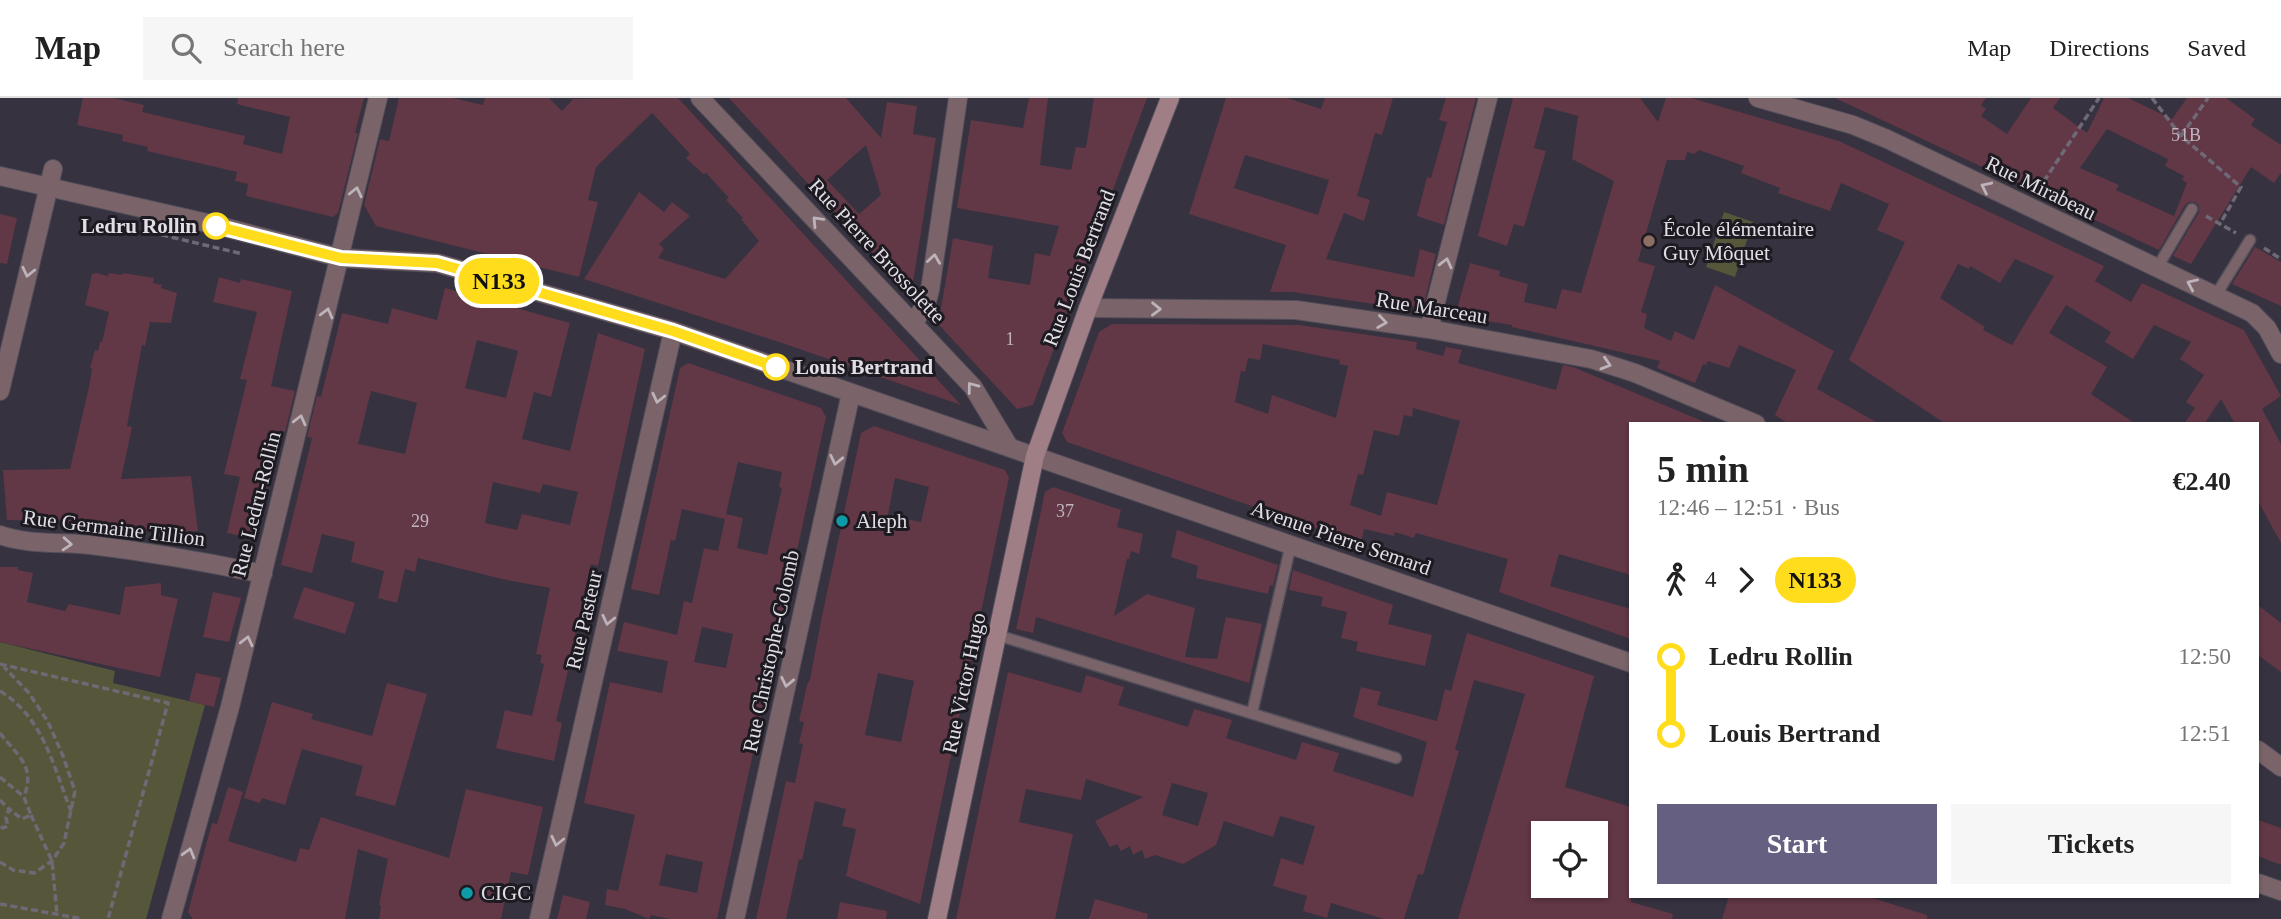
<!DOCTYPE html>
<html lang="en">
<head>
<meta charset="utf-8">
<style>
	body { margin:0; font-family:Georgia,serif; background:#f6f6f6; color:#222; height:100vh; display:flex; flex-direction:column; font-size:26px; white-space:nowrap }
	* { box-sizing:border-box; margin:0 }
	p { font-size:23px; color:#767676 }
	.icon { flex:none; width:38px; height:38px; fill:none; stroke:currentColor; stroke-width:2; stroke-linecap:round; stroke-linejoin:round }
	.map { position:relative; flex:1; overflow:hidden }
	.drawer { position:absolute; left:1629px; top:324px; width:630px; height:476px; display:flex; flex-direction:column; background:#fff; border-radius:0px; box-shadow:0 2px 5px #0004 }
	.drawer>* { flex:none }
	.badge { padding:0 14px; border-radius:23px; font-size:24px; line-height:46px }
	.buttons { position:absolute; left:1531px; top:723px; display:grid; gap:14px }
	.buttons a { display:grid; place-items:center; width:77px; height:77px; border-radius:0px; background:#fff; box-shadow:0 2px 5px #0004; font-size:35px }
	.map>.badge { position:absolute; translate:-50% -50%; box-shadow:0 0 0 4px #fff }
	.legs { display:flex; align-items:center; gap:10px; height:77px; padding:0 28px; font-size:23px }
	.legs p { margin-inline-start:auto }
	.overview { display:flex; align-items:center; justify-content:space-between; height:119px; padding:0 28px }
	h1 { font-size:38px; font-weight:700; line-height:52px }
	.cta { display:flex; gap:14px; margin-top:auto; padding:14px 28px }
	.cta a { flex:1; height:80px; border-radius:0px; background:#656082; color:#fff; font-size:28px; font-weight:700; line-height:80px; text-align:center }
	.cta a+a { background:#f6f6f6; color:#222 }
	ul { padding:0 28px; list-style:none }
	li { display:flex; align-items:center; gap:24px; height:77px; font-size:26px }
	li i { display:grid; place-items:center; width:10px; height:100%; margin:0 9px; background:currentColor }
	li i::after { content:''; width:18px; height:18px; margin:-9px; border:5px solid; border-radius:50%; background:#fff }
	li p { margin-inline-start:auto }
	li:first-child i { background:linear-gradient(#0000 50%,currentColor 0) }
	li:last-child i { background:linear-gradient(currentColor 50%,#0000 0) }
	header { display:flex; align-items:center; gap:42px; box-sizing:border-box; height:98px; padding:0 35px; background:#fff; border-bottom:2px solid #e0e0e0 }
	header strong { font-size:33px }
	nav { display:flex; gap:38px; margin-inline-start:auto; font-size:24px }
	.search { width:490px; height:63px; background:#f6f6f6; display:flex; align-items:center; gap:18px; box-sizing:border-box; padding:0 24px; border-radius:0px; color:#767676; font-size:26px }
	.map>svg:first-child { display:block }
	.green { fill:#56573a }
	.building { fill:#623746; fill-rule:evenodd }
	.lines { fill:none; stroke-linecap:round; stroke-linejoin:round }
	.service-casing { stroke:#524e5a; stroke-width:13 }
	.minor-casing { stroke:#524e5a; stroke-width:20 }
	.tertiary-casing { stroke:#524e5a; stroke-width:20 }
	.secondary-casing { stroke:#524e5a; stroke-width:20 }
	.path { stroke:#6e6975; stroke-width:3.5; stroke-dasharray:7 3.5; stroke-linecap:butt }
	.service { stroke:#7a6469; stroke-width:10 }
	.minor { stroke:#7a6469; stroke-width:18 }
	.tertiary { stroke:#7a6469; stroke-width:18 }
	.secondary { stroke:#a07e86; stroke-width:18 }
	.oneway { stroke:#bdb3ba }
	.line-1-casing { stroke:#fff; stroke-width:16 }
	.line-1 { stroke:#ffdc1c; stroke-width:10 }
	.stop-1-dot { fill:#fff; stroke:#ffdc1c; stroke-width:3.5 }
	.education-dot { fill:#8d6e63; stroke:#1d1b21; stroke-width:2.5 }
	.culture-dot { fill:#0f9aa8; stroke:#1d1b21; stroke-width:2.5 }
	.labels { text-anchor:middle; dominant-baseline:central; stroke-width:6; stroke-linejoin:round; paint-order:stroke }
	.number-label { font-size:18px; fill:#c1b4be }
	.street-label { font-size:21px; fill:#e1dee6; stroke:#1d1b21 }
	.stop-label { font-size:21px; font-weight:bold; fill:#e1dee6; stroke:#1d1b21; text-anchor:end }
	.poi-label { font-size:21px; fill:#e1dee6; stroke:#1d1b21; text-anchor:start }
</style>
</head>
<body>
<header>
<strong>Map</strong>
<div class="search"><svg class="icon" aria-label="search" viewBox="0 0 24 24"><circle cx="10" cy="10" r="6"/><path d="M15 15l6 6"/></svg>Search here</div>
<nav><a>Map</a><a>Directions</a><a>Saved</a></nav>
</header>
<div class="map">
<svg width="2281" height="821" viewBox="0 0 2281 821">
	<rect width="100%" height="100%" fill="#37323f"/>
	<path class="green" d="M1724,114l29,10 -18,55 -29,-10z
		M0,544l115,29 -2,12 92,22 -59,214h-146z"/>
	<path class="building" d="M83,0h30l31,7 -2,7 103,24 -2,8 39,10 8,-37 -53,-13 1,-6h126l-9,35h3l-20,80 -5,4 -87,-21 2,-12 -13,-3 2,-9 -90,-21 1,-4 -26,-6 1,-6 -46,-10z
		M399,0h54l30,7 2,-7h64l13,13 11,-12 105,-1 283,307 -173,-60 -204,-66 55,-87 25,20 8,-10 18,14 -31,28 5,5 -6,9 67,21 34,-38 -18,-22 2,-1 -17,-18 3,-2 -23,-25 -3,1 -17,-16 4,-4 -38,-41 -56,54 -8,33 10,2 -19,75 -203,-51 -12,-21 16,-66 9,2z
		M729,0h117l35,40 6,-36 30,4 -4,28 23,4 -25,157zM866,47l15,50 -22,19 -32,-34z
		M1029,0h19l-8,67 31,5 5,-23 10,1 8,-50h53l-114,307 -16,4 -77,-83 -1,-6 14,-82 40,8 -5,32 42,7 5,-32 15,3 9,-30 -102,-18 14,-88 52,8z
		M1226,0h61l34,11 4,-11h68l-11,37 -7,-2 -18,63 13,4 -6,21 -20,-8 -18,46 88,18 6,-28 16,5 -13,54 -21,-4 -1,4 -109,-16h-22l16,-47 -97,-31zM1245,57l84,25 -11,35 -84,-27z
		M1446,0h30l-32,127 -27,-9 10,-39 4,1 16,-56 -8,-2z
		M1513,0h127l18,24 8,-24h25l148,43 265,125 -9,15 36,21 11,-19 102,47 37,66 -19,13 19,35v99l-23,-42v-77h-23l-14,-25 -17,25h-20l11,-16 -9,-6 18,-27 -24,-16 11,-17 -37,-17 -21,34 -28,-17 6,-10 -45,-27 -17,28 58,34 -16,27 45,30h-190l-97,-64 56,-118 -28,-12 12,-26 -48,-21 -11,28 -52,-18 2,-5 -39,-15 3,-7 -45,-16 -5,4 -7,-2 -2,8h-18l-29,101 17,5 -14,46 6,2 -3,14 27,13 4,-10 19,9 21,-55 119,66 -17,38 63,35h-91l-14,-9 21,-45 -57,-25 -10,23 -21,-7 -2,4 -3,-1 -8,19 -38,-15 3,-7 -148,-34v-2l-57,-9 15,-53 30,8 -1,5 29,8 -4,18 32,7 6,-20 19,4 33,-112 -42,-22 6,-43 -33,-9 -11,41 12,3 -22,76 -10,-3 -7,22 -29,-10zM2015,161l39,17 -42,69 -29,-15 2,-3 -45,-29 18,-34 11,5 1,-3 30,17z
		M1835,0h151l-5,7 5,4 -5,7 26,18 24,-36h29l-7,10 34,25 17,-35h24l44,21 15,-21h39l29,21 -4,6 30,20v28l-7,10 -23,-16 -60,97 -18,-8 26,-44v-6l-4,-4h-6l-4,3 -26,45zM2107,31l61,30 -3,7 19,10 -2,4 5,3 -13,33 -58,-26 3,-5 -39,-17z
		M0,116l17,4 -10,46 -7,-1z
		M2255,149l26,15v44l-49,-22z
		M96,175l12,3 1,-3 13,2 1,-2 31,5 -1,5 9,2 -1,3 16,5 -6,30 -21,-1 -5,24 -3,-1 -15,81 5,1 -11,52 70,-3 7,55 -33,2 -81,-12 1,5 -34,-5 -44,-1 -4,-50 67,-1 19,-82 3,-18 -2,-1 5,-18 3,1 2,-9h2l7,-30 -24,-7 7,-31z
		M219,179l21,6 1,-4 51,12 -21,95 24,5 -10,41 -3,-1 -27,108 -28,-6 13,-56 -16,-3 23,-94 -7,-1 17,-67 -44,-10z
		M445,190l125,35 -19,74 -17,-5 -12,47 48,12 28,-118 47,16 -47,217 -7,-2 -16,70 7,1 -6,28 -6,-1 -14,59 6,2 -8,38 -58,-13 9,-38 27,6 12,-52 -4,-1 2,-8 -6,-1 14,-66 -48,-9 -84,-21 -3,14 -10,-3 -8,34 -19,-5 6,-27 -33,-9 4,-20 -33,-8 -10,39 -31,-8 31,-127 -5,-1 10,-41 4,1 21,-84 46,11 4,-16 45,12zM477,242l41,11 -12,47 -41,-10zM371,293l46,12 -12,51 -47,-10zM493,384l47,11 3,-9 35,8 -8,33 -48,-11 -5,16 -32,-7z
		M1112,226l187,1 118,17 -1,7 27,7 3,-9 16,3 -4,13 98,27 7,-25 10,2 134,56 -76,1v151l-72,-21 -9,32 81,23v30l-132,-47 9,-33 -92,-26 -2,5 -19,-6 -1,4 -30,-7 -3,15 -294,-102 -5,-9 37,-101zM1263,246l77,16 -1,4 9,2 -12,52 -64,-23 -4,19 -33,-12 6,-31 4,1 3,-14 12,2zM1413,310l47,13 -23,84 -50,-13 -6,24 -31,-11 8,-31 5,1 11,-45 25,6 5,-21 8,2z
		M688,265l133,45 5,9 -45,207 -9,-2 -13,60 9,2 -51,235h-47l-19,-4 -2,4 -24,-10 -20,-4 2,-16 11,2 17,-76 -51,-12 26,-121 52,11 6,-32 -51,-10 7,-29 53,13 7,-34 8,2 12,-55 14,3 8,-37 -1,5 -43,-10 -7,32 -4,-1 -12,55 -28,-6 49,-221zM738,364l44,10 -3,15 3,1 -15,67 -30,-7 6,-30 -17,-4zM702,529l31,7 -7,34 -32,-6zM666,756l37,8 -6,31 -38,-8z
		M874,328l131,44 4,8 -89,426 -74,-28 10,-47 -14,-3 4,-17 -31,-8 -13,59 -3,-1 -13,60h-30l30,-138 9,2 8,-39 -4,-1 5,-21 -5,-1 8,-36 3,-6 11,-58 40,-188zM895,380l34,9 -8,35 -33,-7zM878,575l36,8 -13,61 -36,-7z
		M1053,389l68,23 -4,17 26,7 -4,20 -8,-3 -2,8h-2l-13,57 33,-22 48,14 -10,49 32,2 9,-42 36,7 -13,59 -213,-66 -3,16 -17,-4 29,-137z
		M1177,432l101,35 -5,21 -3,-1 -2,9 -72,-16 2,-12 -27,-9z
		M0,469h18v3l15,3 -6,29 38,9 4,-7 51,11 5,-28 36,-4v12l17,4 -18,78 -160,-35z
		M1293,472l100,35 -5,19 44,11 -7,31 -69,-15 2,-9 -17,-4 6,-26 -26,-6 2,-9 -34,-7z
		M304,489l51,16 -10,31 -52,-16z
		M213,494l28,6 -12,44 -26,-5z
		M2258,507l23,18v49l-23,-17z
		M1467,535l127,43 -29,111 66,20v95l42,12 -1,5h-214l67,-225 -51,-14 -19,70 4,1 -36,124 -5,-1 -14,45h-20l-53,-16 -4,15 -24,-7 4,-15 -34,-10 8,-28 22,7 12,-39 -35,-10 -7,21 -49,-16 -8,24 -33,19 -28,-9 -10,4 -3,-9 -9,5 -3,-9 -9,5 -4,-7 -7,3 -15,-26 48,-24 -57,-18 -5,21 -55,-11 -7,33 54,12 -18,85h-99l52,-247 73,21 5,-18 38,12 -6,18 70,22 6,-18 38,11 -6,18 70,22 6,-18 37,11 -6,18 80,26 14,-55 -74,-25 8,-30 20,5 -4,13 60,16 8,-32 6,2zM1172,685l36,10 -10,33 -36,-11zM1544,735h52v53h-52z
		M196,575l25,5 -7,29 -25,-6z
		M387,585l40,11 -32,112 -40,-11 8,-29 -61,-17 -17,56 -23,-7 -2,5 -16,-5 28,-96 41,12 -2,5 61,17z
		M228,689l15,5 -15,49 68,21 4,-14 9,2 12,-33 128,41 17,-69 77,18 -15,68 -17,-3 -10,47h-122l2,-13 -2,-1 9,-46 -30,-10 -13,70h-152l-5,-7 24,-89 5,1z
		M2258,722l23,8v37l-23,-9z
		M563,797l27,7 -4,17h-29z
		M1729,798h137l61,19v4h-205z
		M1095,801l53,15 -1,5h-58z
		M840,804l47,9 -1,8h-49z"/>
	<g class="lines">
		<g class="service-casing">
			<path id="service" d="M2157,170l35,-59
				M2216,197l34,-55
				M997,537l399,123
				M1252,615l39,-169"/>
		</g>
		<g class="minor-casing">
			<path id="minor" d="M700,0l273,289 35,58
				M1758,0l95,27 34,14 365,174 15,15 14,26
				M1088,210l208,2 133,19 162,30 44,14 121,51
				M914,225l13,-22 3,-11 28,-192
				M1429,231l59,-231
				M0,293l53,-222
				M0,437c28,10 62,7 91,10 58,7 115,17 172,29
				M2258,652l23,17
				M171,821l59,-212 148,-609
				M539,821l134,-588
				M735,821l116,-526"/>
		</g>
		<g class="tertiary-casing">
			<path id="tertiary" d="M0,78l216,49 125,33 96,5 236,68 958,332
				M2258,785l23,8"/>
		</g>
		<g class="secondary-casing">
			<path id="secondary" d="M937,821l98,-463 53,-148 82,-210"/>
		</g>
		<path class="path" d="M2152,0l29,38 60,51 -21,37
			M2181,38l27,-38
			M2038,92l61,-92
			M2206,118l30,17
			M141,132l102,24
			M2264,150l17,11
			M0,566l168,39 -60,216
			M0,593c44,27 53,75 71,120
			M0,635c17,23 36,32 24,64
			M0,679l24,20 7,18 -9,4 -13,-10
			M0,702l9,9 -3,9 2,8 -5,2 -3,-2
			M31,717l21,46 5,53
			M0,764l13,8 21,3 18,-12 12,-18 11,-52 -12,-35 -15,-34 -19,-29 -25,-26
			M0,806l83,15"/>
		<use href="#service" class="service"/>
		<use href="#minor" class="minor"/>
		<use href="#tertiary" class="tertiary"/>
		<use href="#secondary" class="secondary"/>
	</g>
	<defs><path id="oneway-chevron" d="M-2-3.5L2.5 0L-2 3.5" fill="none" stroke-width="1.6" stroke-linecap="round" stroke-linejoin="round" transform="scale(1.75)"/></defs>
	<g class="oneway">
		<use href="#oneway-chevron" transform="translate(1986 89) rotate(-154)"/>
		<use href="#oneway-chevron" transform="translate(356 94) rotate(-77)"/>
		<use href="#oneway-chevron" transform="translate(817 123) rotate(-134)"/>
		<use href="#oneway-chevron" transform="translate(934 161) rotate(-82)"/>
		<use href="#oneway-chevron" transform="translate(1446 165) rotate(-76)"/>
		<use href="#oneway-chevron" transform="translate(28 174) rotate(103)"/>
		<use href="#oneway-chevron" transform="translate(2192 186) rotate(-156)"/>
		<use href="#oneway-chevron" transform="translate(1156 211) rotate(1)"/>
		<use href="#oneway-chevron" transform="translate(327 215) rotate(-75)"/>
		<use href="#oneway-chevron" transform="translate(1382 224) rotate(8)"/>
		<use href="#oneway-chevron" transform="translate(1606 266) rotate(17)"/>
		<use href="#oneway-chevron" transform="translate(972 289) rotate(-127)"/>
		<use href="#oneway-chevron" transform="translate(658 300) rotate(103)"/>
		<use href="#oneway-chevron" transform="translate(300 322) rotate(-76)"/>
		<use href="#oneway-chevron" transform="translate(836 362) rotate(102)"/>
		<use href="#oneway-chevron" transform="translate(67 446) rotate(4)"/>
		<use href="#oneway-chevron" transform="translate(608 522) rotate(103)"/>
		<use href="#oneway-chevron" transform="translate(247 543) rotate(-76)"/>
		<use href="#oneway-chevron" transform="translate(787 584) rotate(102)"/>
		<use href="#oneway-chevron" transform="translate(557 743) rotate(103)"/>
		<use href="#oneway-chevron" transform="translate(189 755) rotate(-74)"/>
	</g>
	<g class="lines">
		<g class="line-1-casing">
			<path id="line-1" d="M216,128l125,32 96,5 236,68 103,36"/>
		</g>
		<use href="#line-1" class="line-1"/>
	</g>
	<g class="stop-1-dot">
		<circle cx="216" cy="128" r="12"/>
		<circle cx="776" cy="269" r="12"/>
	</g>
	<circle class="education-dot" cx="1649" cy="143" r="7"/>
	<g class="culture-dot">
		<circle cx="842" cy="423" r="7"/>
		<circle cx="467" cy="795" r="7"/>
	</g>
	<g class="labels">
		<g class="number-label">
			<text x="2186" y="37">51B</text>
			<text x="1010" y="241">1</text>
			<text x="1065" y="413">37</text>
			<text x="420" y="423">29</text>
		</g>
		<g class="street-label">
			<text transform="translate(2041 90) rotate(26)">Rue Mirabeau</text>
			<text transform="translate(877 153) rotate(47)">Rue Pierre Brossolette</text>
			<text transform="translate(1079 170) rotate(-69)">Rue Louis Bertrand</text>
			<text transform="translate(1432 210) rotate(9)">Rue Marceau</text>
			<text transform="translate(256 406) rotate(-76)">Rue Ledru-Rollin</text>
			<text transform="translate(114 430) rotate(7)">Rue Germaine Tillion</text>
			<text transform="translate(1341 440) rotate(19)">Avenue Pierre Semard</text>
			<text transform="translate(584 522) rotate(-77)">Rue Pasteur</text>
			<text transform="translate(771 553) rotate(-78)">Rue Christophe-Colomb</text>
			<text transform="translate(964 585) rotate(-78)">Rue Victor Hugo</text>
		</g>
		<g class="stop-label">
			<text x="197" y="128">Ledru Rollin</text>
			<text x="795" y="269" text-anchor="start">Louis Bertrand</text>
		</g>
		<g class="poi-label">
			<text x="1663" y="131">École élémentaire<tspan x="1663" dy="24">Guy Môquet</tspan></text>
			<text x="856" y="423">Aleph</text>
			<text x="481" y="795">CIGC</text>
		</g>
	</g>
</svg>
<div class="buttons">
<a><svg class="icon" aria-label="locate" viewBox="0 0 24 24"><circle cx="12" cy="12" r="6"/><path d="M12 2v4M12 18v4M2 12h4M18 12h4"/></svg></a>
</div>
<b class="badge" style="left:499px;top:183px;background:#ffdc1c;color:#111">N133</b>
<section class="drawer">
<div class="overview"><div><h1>5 min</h1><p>12:46 – 12:51 · Bus</p></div><b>€2.40</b></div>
<div class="legs"><svg class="icon" aria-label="walk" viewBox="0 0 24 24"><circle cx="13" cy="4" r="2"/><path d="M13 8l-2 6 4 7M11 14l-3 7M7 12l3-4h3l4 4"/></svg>4<svg class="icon" aria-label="forward" viewBox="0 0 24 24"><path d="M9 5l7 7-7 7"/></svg><b class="badge" style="background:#ffdc1c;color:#111">N133</b></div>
<ul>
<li><i style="color:#ffdc1c"></i><b>Ledru Rollin</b><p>12:50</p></li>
<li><i style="color:#ffdc1c"></i><b>Louis Bertrand</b><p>12:51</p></li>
</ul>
<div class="cta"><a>Start</a><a>Tickets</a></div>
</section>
</div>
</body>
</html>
